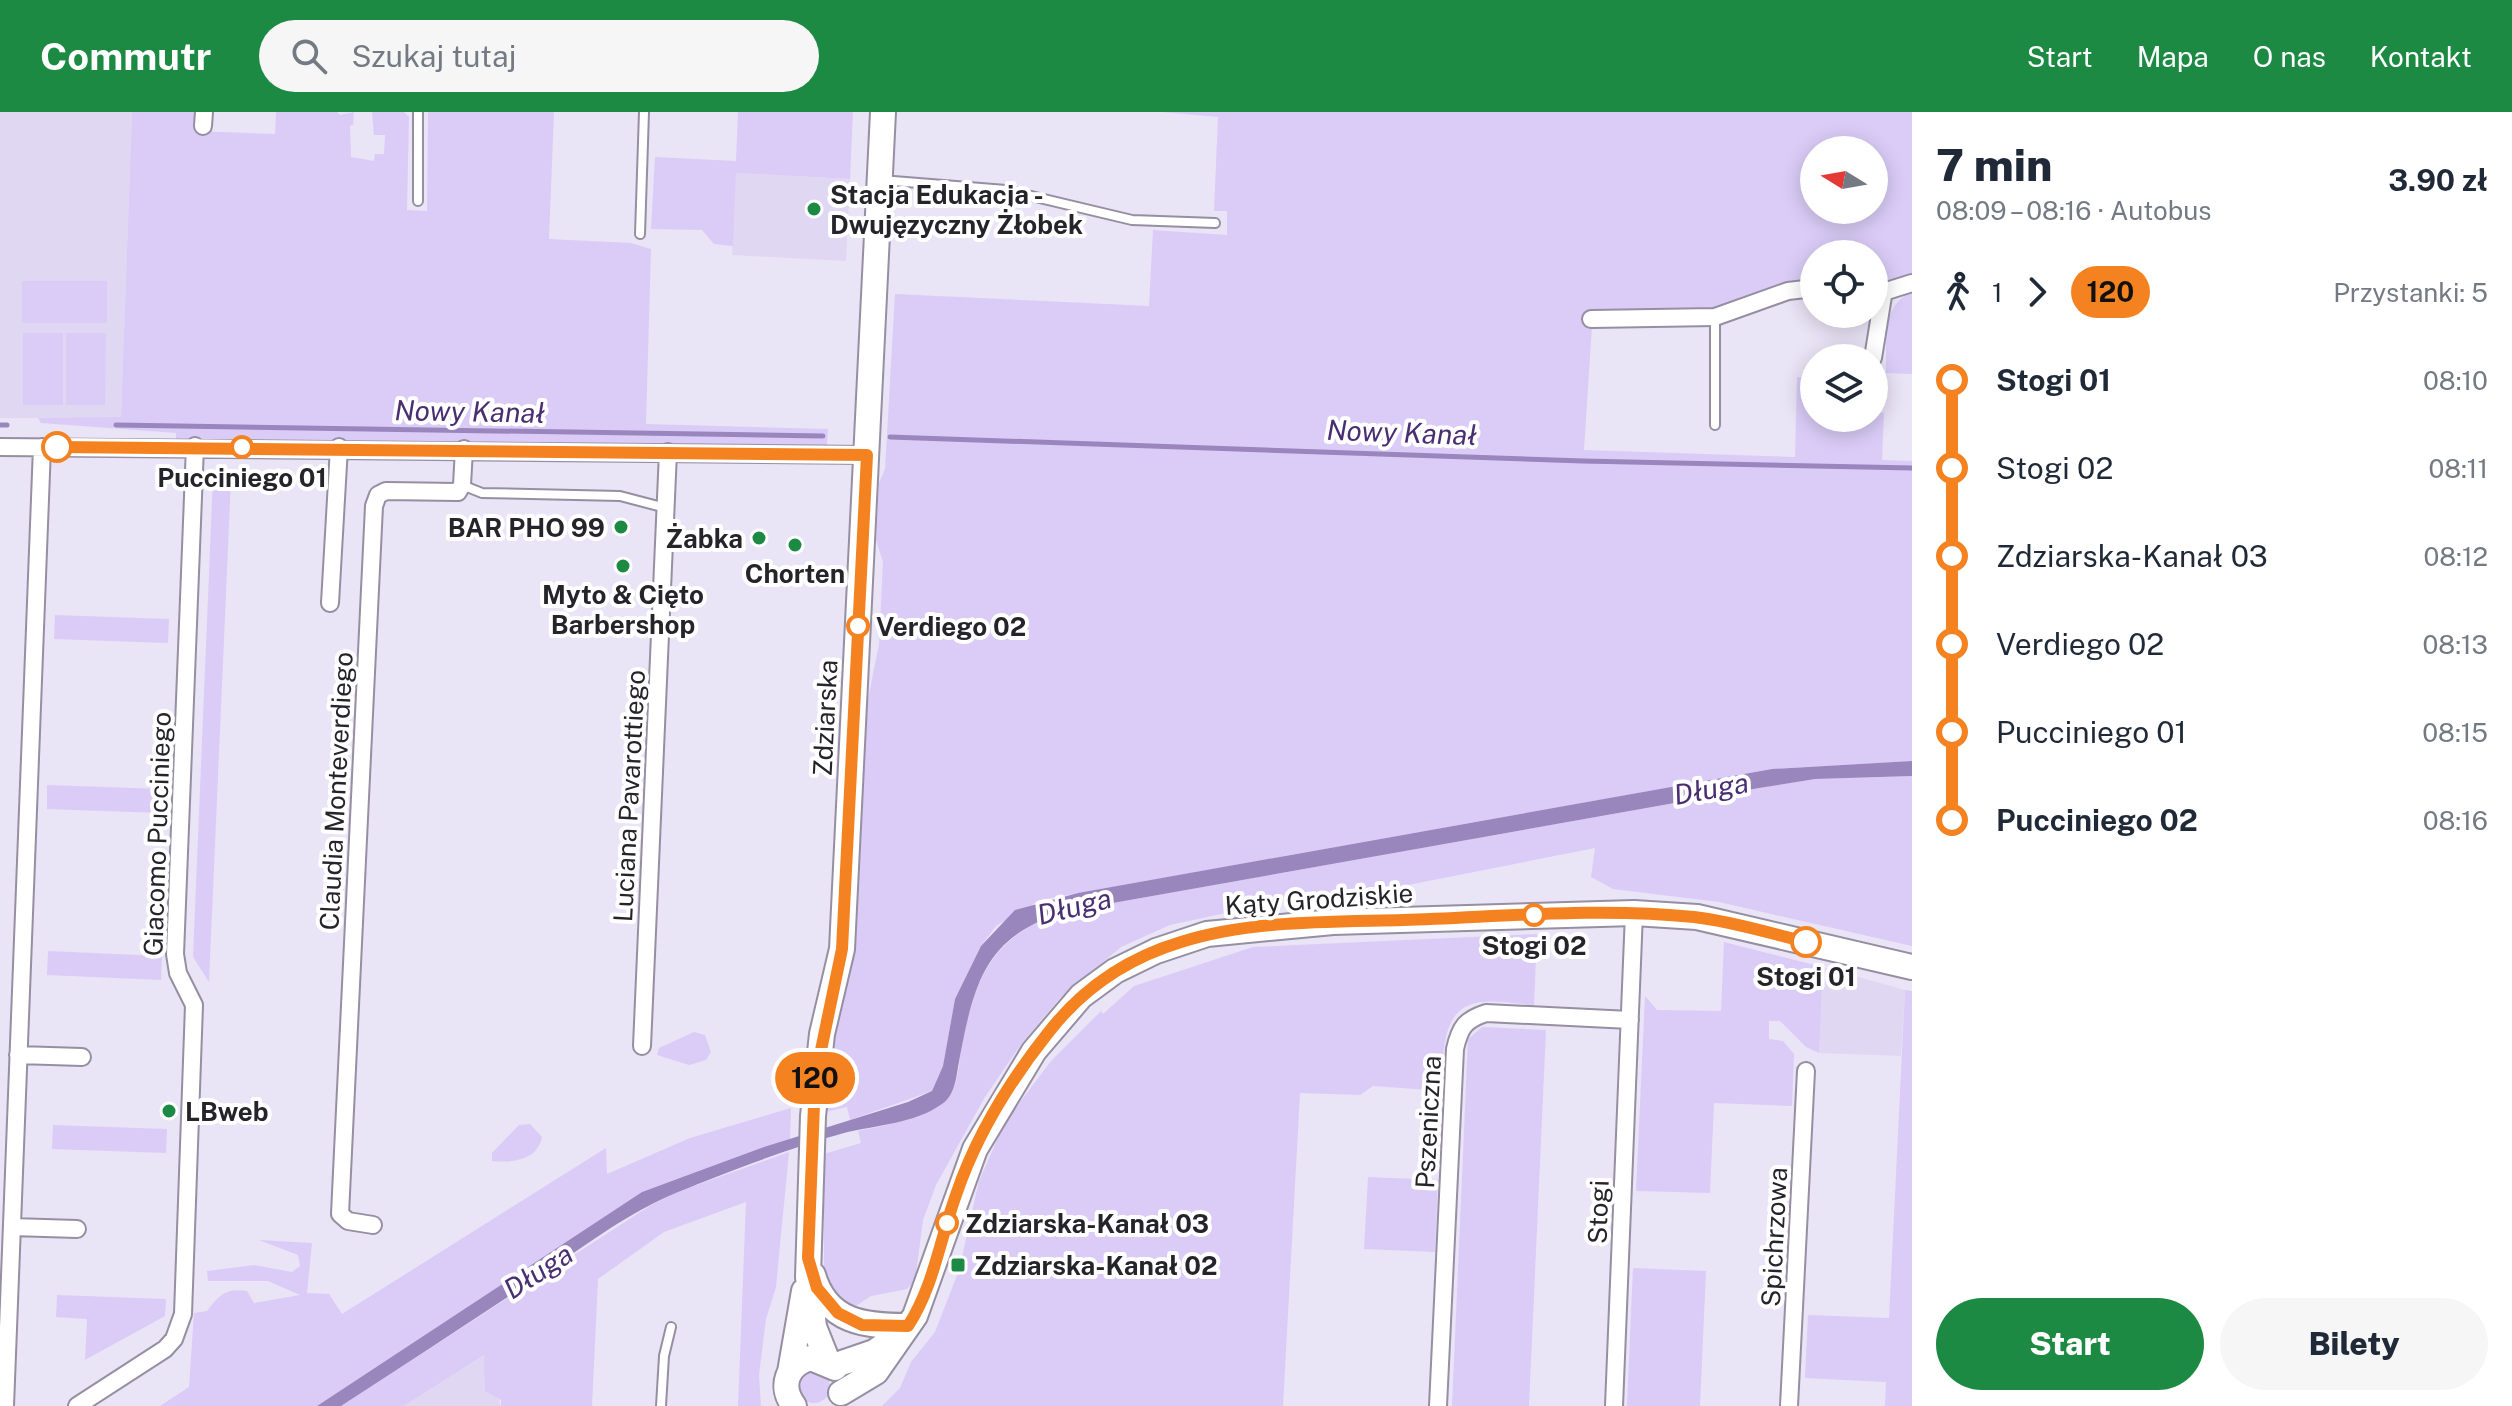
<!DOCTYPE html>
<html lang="pl">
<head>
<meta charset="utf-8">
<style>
	body { margin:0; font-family:"Public Sans",sans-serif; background:#f6f6f7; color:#1f2937; height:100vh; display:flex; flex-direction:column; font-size:30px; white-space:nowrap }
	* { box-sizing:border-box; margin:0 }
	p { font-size:26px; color:#747a83 }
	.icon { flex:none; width:44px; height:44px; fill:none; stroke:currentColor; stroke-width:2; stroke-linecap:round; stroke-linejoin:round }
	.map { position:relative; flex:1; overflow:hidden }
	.sheet { display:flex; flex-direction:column; background:#fff; width:600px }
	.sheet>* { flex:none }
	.badge { padding:0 16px; border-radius:26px; font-size:28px; line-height:52px }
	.needle { width:52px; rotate:281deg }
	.buttons { position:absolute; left:1800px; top:24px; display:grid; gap:16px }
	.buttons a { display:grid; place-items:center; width:88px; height:88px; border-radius:50%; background:#fff; box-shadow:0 4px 20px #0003; font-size:40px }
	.map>.badge { position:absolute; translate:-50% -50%; box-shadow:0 0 0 4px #fff }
	.legs { display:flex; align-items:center; gap:12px; height:88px; padding:0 24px; font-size:26px }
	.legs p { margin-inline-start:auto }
	.overview { display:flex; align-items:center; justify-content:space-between; height:136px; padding:0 24px }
	h1 { font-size:44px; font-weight:800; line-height:60px }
	.action { display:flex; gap:16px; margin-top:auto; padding:16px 24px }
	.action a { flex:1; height:92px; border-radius:48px; background:#1c8a42; color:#fff; font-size:32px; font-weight:800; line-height:92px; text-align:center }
	.action a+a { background:#f6f6f7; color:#1f2937 }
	ul { padding:0 24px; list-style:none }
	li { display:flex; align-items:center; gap:28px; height:88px; font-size:30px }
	li i { display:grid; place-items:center; width:12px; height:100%; margin:0 10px; background:currentColor }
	li i::after { content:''; width:20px; height:20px; margin:-10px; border:6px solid; border-radius:50%; background:#fff }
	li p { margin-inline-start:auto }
	li:first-child i { background:linear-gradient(#0000 50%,currentColor 0) }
	li:last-child i { background:linear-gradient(currentColor 50%,#0000 0) }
	header { display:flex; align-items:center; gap:48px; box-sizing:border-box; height:112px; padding:0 40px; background:#1c8a42; color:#fff }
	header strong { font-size:38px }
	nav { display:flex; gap:44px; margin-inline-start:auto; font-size:28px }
	.search { width:560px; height:72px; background:#f6f6f7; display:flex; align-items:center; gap:20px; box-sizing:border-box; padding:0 28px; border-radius:44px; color:#747a83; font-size:30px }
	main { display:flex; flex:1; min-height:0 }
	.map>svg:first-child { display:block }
	.built { fill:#e0d8f2 }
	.green { fill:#daccf7; fill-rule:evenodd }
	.water { fill:#9986bd }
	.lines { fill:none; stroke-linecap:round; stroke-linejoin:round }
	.stream { stroke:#9986bd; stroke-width:5 }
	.lane-casing { stroke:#958fa1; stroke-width:12 }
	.street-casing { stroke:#958fa1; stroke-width:20 }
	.secondary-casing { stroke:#958fa1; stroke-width:28 }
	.lane { stroke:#fff; stroke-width:8 }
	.street { stroke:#fff; stroke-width:16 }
	.secondary { stroke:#fff; stroke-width:24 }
	.line-1-casing { stroke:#fff; stroke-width:18 }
	.line-1 { stroke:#f58220; stroke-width:12 }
	.poi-dot { fill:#1c8a42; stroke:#fff; stroke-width:3 }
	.stop-1-dot { fill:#fff; stroke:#f58220; stroke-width:4 }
	.labels { text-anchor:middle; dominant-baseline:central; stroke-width:8; stroke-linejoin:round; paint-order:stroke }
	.poi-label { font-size:26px; font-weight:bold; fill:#26242b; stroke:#fff; text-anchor:start }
	.stop-label { font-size:26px; font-weight:bold; fill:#26242b; stroke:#fff }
	.street-label { font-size:26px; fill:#26242b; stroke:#fff }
	.water-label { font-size:28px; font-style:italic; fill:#492e72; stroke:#fff }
</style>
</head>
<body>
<header>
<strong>Commutr</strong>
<div class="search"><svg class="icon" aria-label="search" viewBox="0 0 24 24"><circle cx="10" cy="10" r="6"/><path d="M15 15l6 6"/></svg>Szukaj tutaj</div>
<nav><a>Start</a><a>Mapa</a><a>O nas</a><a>Kontakt</a></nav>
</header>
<main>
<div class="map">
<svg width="1912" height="1294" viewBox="0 0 1912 1294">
	<rect width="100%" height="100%" fill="#eae4f7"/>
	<path class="built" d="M0,0h132l-11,306h-121z
		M736,61l114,6 -4,82 -114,-6z
		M1823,855l82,23 -4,66 -82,-3z
		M484,1243l17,51h-97z"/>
	<path class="green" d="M132,0h63v19l80,3 1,-22h61l3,3 14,-3 -1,13 -3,1 1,31 23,4 1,-7h9l1,-19h-11l-2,-23h32l5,5 -2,93 20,1 1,-99h126l-5,127 82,4 20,6 -5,175 182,5 -1,17 -651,-7v-6l-135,-10 -3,-5 83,-1z
		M738,0h115l-3,67 -114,-6 -3,73 -19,-2 -12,-14 -51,-1 4,-72 81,4z
		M1162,0h750v166l-38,10v-34h-60v29l-91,25 -130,2 -9,140 211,7 2,-80 17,1v40h60v-6l10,1 -2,47 30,1v300l-140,8 -732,131 -44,26 -15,20 -26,53 -12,67 -11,25 -82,29 -3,-13 -22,5 40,-398 14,-70 4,-82 -7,-22 3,-57 6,-14 10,-175 254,12 4,-76 74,5v-24h-13l4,-94zM1814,38h60v60h-60z
		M22,169h85v42h-85z
		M1912,180v82l-26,-1c1,-30 -6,-67 26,-81z
		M23,221h40v72h-40z
		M66,221h40l-1,72h-39z
		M213,366l18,1 -22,503 -16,-25z
		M55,503l114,4 -1,24 -114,-4z
		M1912,664v170l-193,-44 -106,-13 -22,-12 4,-29 -273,54 -13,-7 -139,30 -49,22 -61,51 -38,45 -37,54 -49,88 -13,35 -8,61 -8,8 -36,7 -18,12 -20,-10 -9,-27v-117l37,-11 -3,-12c23,-5 77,-14 91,-34 10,-14 10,-36 13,-53 14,-76 38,-117 117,-135l680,-121 55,-9z
		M47,673l115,4 -1,24 -114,-4z
		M1537,822l-3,71c-18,-1 -41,-6 -58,-2 -38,8 -32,59 -34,88l-69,-5 -13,9 -60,-2 -17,313h-401l18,-18 11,-26 24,-30 24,-62 20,-89 26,-59 46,-61 50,-50 2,3 31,-28 119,-39z
		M1724,830l99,25 -4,86 -13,-6 -26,-26h-11v18l14,2 11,13 -2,52 -78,-3 -4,90 -74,-2 9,-195 12,14 64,1z
		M48,839l114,5 -1,24 -114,-5z
		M1905,878l7,1v415h-27l1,-24 -81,-4 3,-63 81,3z
		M1482,915l64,3 -17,376h-77l16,-367z
		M694,920l11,3 6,17 -5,8 -17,5 -32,-10 2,-7z
		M791,996l-1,31 -148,53 -325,214h-157l29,-19 5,-74 13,-2c13,-17 19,-23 40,-20l7,12 46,-8 -32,-14h-60l-1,-10 47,-6 38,7 8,-6 -2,-11 -39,-15 53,3 -5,50 22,1 13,20 264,-166 1,26 83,-36z
		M530,1012l12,13c-4,23 -30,26 -50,24v-8l27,-28z
		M53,1013l114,4 -1,24 -114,-4z
		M789,1040l-13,135 -10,32 -7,56 2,31h-23l8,-204 -82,30 -66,47 -6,127h-91v-6l-16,-9 -1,-36 -80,51h-63l310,-201 26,-13z
		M1368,1065l70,3 -3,72 -71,-3z
		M1633,1156l73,3 -6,135h-73z
		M57,1183l109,4 -1,17 -80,44 2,-41 -31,-2z
		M798 1275a16 16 0 1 1 32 0a16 16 0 1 1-32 0Z"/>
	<path class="water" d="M1912,649v15l-97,3 -56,9 -680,121c-94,21 -105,71 -121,158 -2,13 -4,29 -16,37 -28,20 -66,21 -98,29 -51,14 -117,39 -166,59 -47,19 -92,53 -134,81 -68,45 -135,89 -203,133h-24l325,-214 122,-45 144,-45 24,-11 11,-25 12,-67 26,-53 34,-36 63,-17 694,-124z"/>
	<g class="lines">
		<path class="stream" d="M0,313h7
			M116,313l707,11
			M890,325l693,24 329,7"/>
		<g class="lane-casing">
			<path id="lane" d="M881,68l125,10 126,30 83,3
				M418,89v-89
				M640,122l4,-122
				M1715,205v108
				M462,373l20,8 138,3 46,12
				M661,1294l3,-50 7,-29"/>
		</g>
		<g class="street-casing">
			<path id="street" d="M203,14l1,-14
				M1874,183l38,-12
				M1591,207l124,-2 73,-26 26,-3
				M1873,246l10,-62
				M0,335l867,8
				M330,491l9,-156
				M642,934l26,-594
				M18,943l64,2
				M373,1113l-25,-4 -8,-7 34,-708 4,-11 8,-4 72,1 4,-7 2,-36
				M12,1115l65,2
				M5,1294l37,-959
				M77,1294l88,-57 9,-10 9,-25 11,-309 -16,-32 -3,-19 20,-508
				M1438,1294l17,-357c5,-22 10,-29 31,-36l144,7
				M1614,1294l20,-493
				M1789,1294l17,-335"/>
		</g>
		<g class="secondary-casing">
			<path id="secondary" d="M813,1163c14,48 52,51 95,51
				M828,1250l-14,-35 -6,-50 5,-161 9,-82 20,-85 41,-837
				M833,1254l41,-14 20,-13
				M790,1260l14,-81
				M841,1281l35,-21 39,-56 60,-167 59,-98 47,-55 34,-25 41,-20 51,-17 126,-12 301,-9 63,4 215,50
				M794,1294c-15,-20 -7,-42 17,-48l24,10"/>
		</g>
		<use href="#lane" class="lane"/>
		<use href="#street" class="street"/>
		<use href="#secondary" class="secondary"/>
	</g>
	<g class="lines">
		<g class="line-1-casing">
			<path id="line-1" d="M57,335l810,8 -25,494 -27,130 -7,179 9,30 21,25 24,12 46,1c26,-40 32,-87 48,-131 20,-59 53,-113 92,-162 34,-44 80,-75 133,-91 69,-22 149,-20 222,-22 97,-3 194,-13 291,-3 37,4 75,16 112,25"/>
		</g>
		<use href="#line-1" class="line-1"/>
	</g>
	<g class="poi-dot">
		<circle cx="814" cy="97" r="8"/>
		<circle cx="621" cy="415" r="8"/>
		<circle cx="759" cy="426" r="8"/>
		<circle cx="795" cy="433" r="8"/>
		<circle cx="623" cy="454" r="8"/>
		<circle cx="169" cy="999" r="8"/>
		<rect x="950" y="1145" width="16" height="16" rx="4"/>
	</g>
	<g class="stop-1-dot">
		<circle cx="57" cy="335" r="14"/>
		<circle cx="242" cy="335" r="10"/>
		<circle cx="858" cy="514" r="10"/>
		<circle cx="1534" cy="803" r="10"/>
		<circle cx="1806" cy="830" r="14"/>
		<circle cx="947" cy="1111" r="10"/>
	</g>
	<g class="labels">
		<g class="poi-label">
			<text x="830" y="82">Stacja Edukacja -<tspan x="830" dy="30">Dwujęzyczny Żłobek</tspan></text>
			<text x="605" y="415" text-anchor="end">BAR PHO 99</text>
			<text x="743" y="426" text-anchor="end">Żabka</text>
			<text x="795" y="461" text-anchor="middle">Chorten</text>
			<text x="623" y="482" text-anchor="middle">Myto &amp; Cięto<tspan x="623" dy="30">Barbershop</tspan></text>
			<text x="185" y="999">LBweb</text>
			<text x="974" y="1153">Zdziarska-Kanał 02</text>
		</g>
		<g class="stop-label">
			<text x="242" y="365">Pucciniego 01</text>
			<text x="876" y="514" text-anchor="start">Verdiego 02</text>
			<text x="1534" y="833">Stogi 02</text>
			<text x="1806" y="864">Stogi 01</text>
			<text x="965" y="1111" text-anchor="start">Zdziarska-Kanał 03</text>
		</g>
		<g class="street-label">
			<text transform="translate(825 606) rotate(-87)">Zdziarska</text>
			<text transform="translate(336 679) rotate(-87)">Claudia Monteverdiego</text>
			<text transform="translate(629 684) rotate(-87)">Luciana Pavarottiego</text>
			<text transform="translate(157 722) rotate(-88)">Giacomo Pucciniego</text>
			<text transform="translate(1319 787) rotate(-4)">Kąty Grodziskie</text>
			<text transform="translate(1428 1010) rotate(-87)">Pszeniczna</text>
			<text transform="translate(1598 1100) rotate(-88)">Stogi</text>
			<text transform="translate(1774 1125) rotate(-87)">Spichrzowa</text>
		</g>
		<g class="water-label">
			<text transform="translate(470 299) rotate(1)">Nowy Kanał</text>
			<text transform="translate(1402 320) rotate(2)">Nowy Kanał</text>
			<text transform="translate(1711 676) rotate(-10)">Długa</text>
			<text transform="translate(1074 794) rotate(-14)">Długa</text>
			<text transform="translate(538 1159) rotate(-33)">Długa</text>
		</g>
	</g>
</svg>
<div class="buttons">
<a><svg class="needle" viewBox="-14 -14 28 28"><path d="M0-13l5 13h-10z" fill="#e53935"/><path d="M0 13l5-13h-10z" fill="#747a83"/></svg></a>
<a><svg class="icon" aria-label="locate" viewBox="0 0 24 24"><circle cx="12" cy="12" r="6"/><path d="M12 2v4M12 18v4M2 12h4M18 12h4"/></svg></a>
<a><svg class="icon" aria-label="layers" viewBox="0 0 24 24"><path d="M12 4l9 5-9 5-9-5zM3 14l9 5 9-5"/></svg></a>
</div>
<b class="badge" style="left:815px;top:966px;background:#f58220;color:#111">120</b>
</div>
<section class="sheet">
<div class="overview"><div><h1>7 min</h1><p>08:09 – 08:16 · Autobus</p></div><b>3.90 zł</b></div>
<div class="legs"><svg class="icon" aria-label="walk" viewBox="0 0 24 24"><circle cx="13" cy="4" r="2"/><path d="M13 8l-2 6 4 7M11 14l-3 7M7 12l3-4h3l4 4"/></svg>1<svg class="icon" aria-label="forward" viewBox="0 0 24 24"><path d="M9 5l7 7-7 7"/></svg><b class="badge" style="background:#f58220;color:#111">120</b><p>Przystanki: 5</p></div>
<ul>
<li><i style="color:#f58220"></i><b>Stogi 01</b><p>08:10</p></li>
<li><i style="color:#f58220"></i><span>Stogi 02</span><p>08:11</p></li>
<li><i style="color:#f58220"></i><span>Zdziarska-Kanał 03</span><p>08:12</p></li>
<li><i style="color:#f58220"></i><span>Verdiego 02</span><p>08:13</p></li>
<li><i style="color:#f58220"></i><span>Pucciniego 01</span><p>08:15</p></li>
<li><i style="color:#f58220"></i><b>Pucciniego 02</b><p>08:16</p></li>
</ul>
<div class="action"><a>Start</a><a>Bilety</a></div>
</section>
</main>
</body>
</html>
